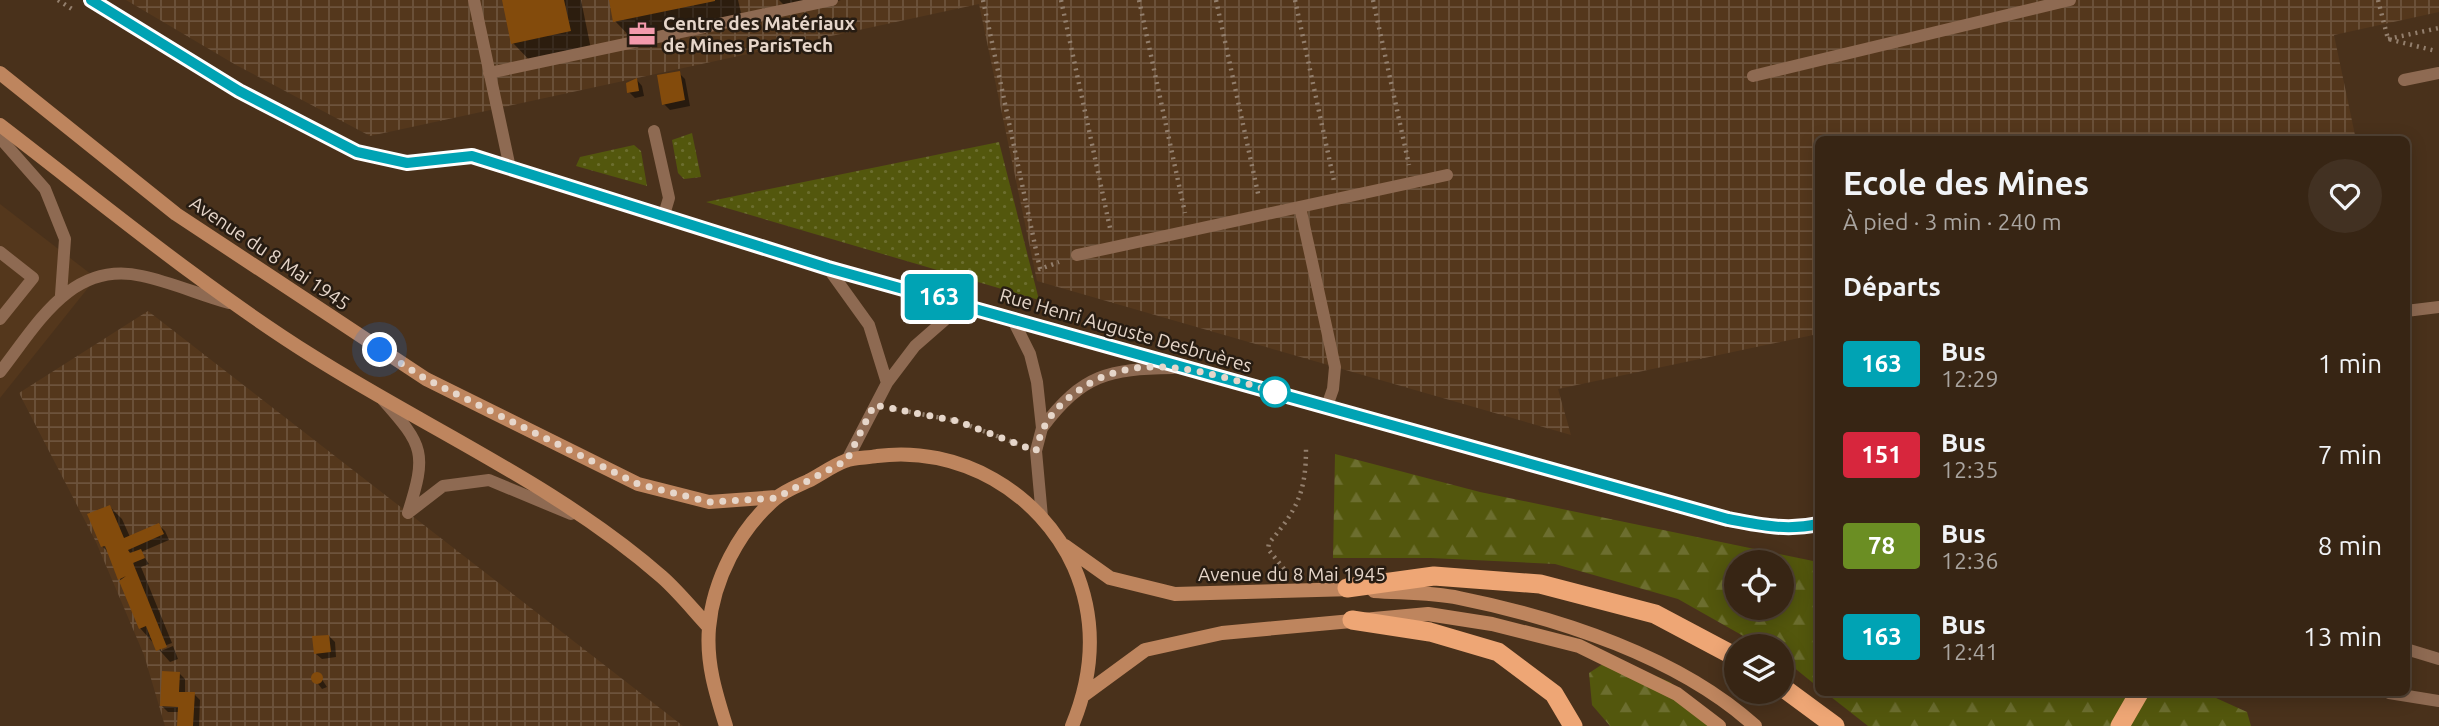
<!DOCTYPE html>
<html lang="fr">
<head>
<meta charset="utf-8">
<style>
	body { margin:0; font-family:Ubuntu,sans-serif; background:#423122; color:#f1f3f6; height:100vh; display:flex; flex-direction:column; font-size:26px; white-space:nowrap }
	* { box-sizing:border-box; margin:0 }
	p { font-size:23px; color:#aaa5a0 }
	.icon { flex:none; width:38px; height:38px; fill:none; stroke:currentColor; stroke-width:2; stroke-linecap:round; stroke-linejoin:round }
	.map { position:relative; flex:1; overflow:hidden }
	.details { position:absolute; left:1815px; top:136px; width:595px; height:560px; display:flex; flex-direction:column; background:#372514; border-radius:10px; box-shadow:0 4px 18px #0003,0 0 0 2px #514234 }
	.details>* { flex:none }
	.badge { padding:0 14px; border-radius:5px; font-size:24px; line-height:46px }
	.fabs { position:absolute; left:1724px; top:550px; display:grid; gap:14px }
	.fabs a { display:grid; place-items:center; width:70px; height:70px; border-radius:50%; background:#372514; box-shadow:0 4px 18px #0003,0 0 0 2px #514234; font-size:35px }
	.you { position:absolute; width:35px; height:35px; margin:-18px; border:5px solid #fff; border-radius:50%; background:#1a73e8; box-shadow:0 0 0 10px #1a73e833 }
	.map>.badge { position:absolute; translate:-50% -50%; box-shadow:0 0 0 4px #fff }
	h2 { padding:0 28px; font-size:26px; line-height:63px }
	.round { display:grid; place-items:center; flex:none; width:74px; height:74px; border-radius:37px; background:#423122 }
	.headline { display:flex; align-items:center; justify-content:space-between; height:119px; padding:0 28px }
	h1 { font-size:33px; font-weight:600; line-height:52px }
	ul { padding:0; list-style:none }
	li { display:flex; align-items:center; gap:21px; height:91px; padding:0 28px }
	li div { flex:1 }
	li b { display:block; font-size:26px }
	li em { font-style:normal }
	li .badge { min-width:77px; font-weight:700; text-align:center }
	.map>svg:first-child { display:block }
	.built { fill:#54371c }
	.industrial { fill:url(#industrial-grid) }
	.grass { fill:url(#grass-dots) }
	.forest { fill:url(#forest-firs); fill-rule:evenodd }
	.shadow { fill:#0007 }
	.building { fill:#834b0c }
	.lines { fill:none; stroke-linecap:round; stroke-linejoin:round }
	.path { stroke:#937f6d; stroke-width:4.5; stroke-dasharray:2 5; stroke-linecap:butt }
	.service { stroke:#8e6a52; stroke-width:12 }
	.secondary { stroke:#be855e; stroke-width:14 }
	.trunk { stroke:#eea675; stroke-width:19 }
	.line-casing { stroke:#fff; stroke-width:16 }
	.line { stroke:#00a3b4; stroke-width:10 }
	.walk { stroke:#e6d6ca; stroke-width:7; stroke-dasharray:0 12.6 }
	.stop-dot { fill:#fff; stroke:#00a3b4; stroke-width:3.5 }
	.labels { text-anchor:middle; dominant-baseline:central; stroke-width:5; stroke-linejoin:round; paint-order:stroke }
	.poi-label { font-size:19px; font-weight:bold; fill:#e6d6ca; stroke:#271c12; text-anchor:start }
	.street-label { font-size:19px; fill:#e6d6ca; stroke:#271c12 }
</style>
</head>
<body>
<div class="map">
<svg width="2439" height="726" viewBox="0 0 2439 726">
	<defs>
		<pattern id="industrial-grid" width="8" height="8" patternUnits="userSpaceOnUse" patternTransform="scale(1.75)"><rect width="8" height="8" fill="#54371c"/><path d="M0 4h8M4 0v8" fill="none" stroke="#6d533c"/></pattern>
		<pattern id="grass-dots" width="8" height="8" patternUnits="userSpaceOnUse" patternTransform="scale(1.75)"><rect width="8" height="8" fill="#53570d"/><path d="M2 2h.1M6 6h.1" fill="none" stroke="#6c6e2f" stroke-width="1.8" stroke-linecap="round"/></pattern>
		<pattern id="forest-firs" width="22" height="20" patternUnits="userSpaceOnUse" patternTransform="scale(1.75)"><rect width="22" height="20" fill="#53570d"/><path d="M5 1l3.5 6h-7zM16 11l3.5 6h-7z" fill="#6c6e2f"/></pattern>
	</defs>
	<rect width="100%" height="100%" fill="#49311b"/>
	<path class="built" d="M0,204l96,74 -96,120z"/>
	<path class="industrial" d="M126,0h2313v12l-105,23 22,105h-538v194l-260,55 13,46 -534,-154 -58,-277 -609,132 -134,-71z
		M148,311l535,415h-518l-21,-71 -48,-113 -77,-149z"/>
	<path class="grass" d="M692,133l9,44 -17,2 -6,-6 -6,-33z
		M999,142l40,158 -333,-98z
		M634,145l7,6 6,35 -71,-20 4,-9z"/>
	<path class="forest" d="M1335,454l145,38 338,70v125l-36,-29v-12h-21l-83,-47 -123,-35 -124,-6h-98zM1736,562h46v45h-46z
		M1612,658l58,24 47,44h-107l-18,-21 -3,-32z
		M1826,693h379l42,19 4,14h-383z"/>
	<path class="shadow" d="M503,0h78l11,54 -57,12 -22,-23z
		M610,0h128l5,22 -106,22 -22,-23z
		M779,0h62l-51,11z
		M679,73l6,6 5,27 -20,4 -6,-6z
		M637,80l5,6 2,10 -9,2 -6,-6z
		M110,507l12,12 8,18 29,-12 6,6 4,9 -28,12 8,12 -8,3 31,76 -11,4v4l12,-5 5,13 -8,3 -30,-34 -30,-74 -8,-8z
		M329,636l6,6 1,15 -14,2 -6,-5z
		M179,673l6,6v15h9l6,6 -1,26h-20l1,-14h-12l-6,-6z
		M319,675l8,12 -5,2 -9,-12z"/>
	<path class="building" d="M502,0h62l7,31 -60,13z
		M609,0h106v1l-102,21z
		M680,71l5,29 -23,5 -5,-30z
		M637,78l2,13 -12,2 -1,-10z
		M110,505l14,33 35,-15 5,11 -36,16 2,3 11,-4 4,9 -12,5 34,84 -11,4 -10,-25 -7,3 -20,-48 7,-5 -8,4 -13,-34 -4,1 -14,-33z
		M329,635l2,17 -17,2 -2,-18z
		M162,671l18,1 -1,20h16l-2,34h-16l1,-19 -18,-1z
		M311 678a6 6 0 1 1 12 0a6 6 0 1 1-12 0Z"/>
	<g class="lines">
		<path class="path" d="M58,0l14,9
			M983,0l57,269 19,-7
			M1061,0l49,228
			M1139,0l46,213
			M1216,0l43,198
			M1295,0l39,181
			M1373,0l36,165
			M2378,0l10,39 48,12
			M2388,39l51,-11
			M895,409l62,12 61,23
			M1284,569l-16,-20 1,-6c28,-33 37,-51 37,-94"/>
		<path class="service" d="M91,0l148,91 118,61 50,11 65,-7 356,112 900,251c31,6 59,12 90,6
			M474,0l36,168
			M489,73l343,-73
			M1753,76l317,-76
			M2404,80l35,-7
			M654,131l15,67 -6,20
			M0,138l45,51 20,50 -4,56
			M1300,207l35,160 -2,22 -6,17
			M0,252l33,26 -33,41
			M1077,255l370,-80
			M828,268l41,57 18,58
			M2406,311l33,-4
			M1012,318l18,36 7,28 5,46 -6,23 6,66
			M0,372c37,-47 71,-112 142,-96 29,6 58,19 87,27
			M383,400c41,46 44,53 25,113l35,-27 46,-6 82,34
			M1042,428c41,-54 66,-59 131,-60
			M847,460l40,-77 28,-37 48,-42
			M2406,649l33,10
			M2389,693l50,8"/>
		<path class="secondary" d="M0,73l176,141 250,165 212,105 71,18 67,-5
			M0,125c103,79 204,163 314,232 116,73 244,129 348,220 17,15 32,34 47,50
			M1065,546l45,32 65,16 179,-5
			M1374,591c28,2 58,1 85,7 100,20 220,59 296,128
			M1085,694l60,-44 77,-17 206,-19 64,10 87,22 98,48 42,32
			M726,726c-10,-32 -20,-63 -17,-98 4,-48 30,-98 66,-129 9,-8 22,-13 33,-18 12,-6 24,-15 37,-20 9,-4 22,-3 32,-5 82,-11 163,36 197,111 23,53 20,106 -2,159"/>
		<path class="trunk" d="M1347,588l87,-12 106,8 115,30 81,43
			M1352,620l78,12 68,20 56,42 19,32
			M1782,687l53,39
			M2120,726l19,-33"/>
	</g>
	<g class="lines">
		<g class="line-casing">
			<path id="line" d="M91,0l148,91 118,61 50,11 65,-7 356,112 900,251c31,6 59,12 90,5"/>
		</g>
		<use href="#line" class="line"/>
		<path class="walk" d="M380,350l46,29 212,105 71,18 67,-4 71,-38 27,-55 83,16 79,30c6,-28 19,-44 42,-60 60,-44 132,-18 197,1"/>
	</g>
	<defs>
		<g id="office-bare" transform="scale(2.1)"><path d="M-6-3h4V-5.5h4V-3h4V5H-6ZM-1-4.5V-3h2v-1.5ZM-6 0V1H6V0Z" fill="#f39aac" stroke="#271c12" stroke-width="2.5" paint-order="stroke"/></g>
	</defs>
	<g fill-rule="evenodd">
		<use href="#office-bare" x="642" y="34"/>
	</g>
	<circle class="stop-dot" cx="1275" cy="392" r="14"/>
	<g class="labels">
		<g class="poi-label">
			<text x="663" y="23">Centre des Matériaux<tspan x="663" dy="22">de Mines ParisTech</tspan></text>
		</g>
		<g class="street-label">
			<text transform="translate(270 253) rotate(34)">Avenue du 8 Mai 1945</text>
			<text transform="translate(1126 330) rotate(16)">Rue Henri Auguste Desbruères</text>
			<text x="1292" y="574">Avenue du 8 Mai 1945</text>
		</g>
	</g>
</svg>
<div class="fabs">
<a><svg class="icon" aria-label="locate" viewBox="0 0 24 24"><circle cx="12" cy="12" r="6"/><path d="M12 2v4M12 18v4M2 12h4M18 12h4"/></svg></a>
<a><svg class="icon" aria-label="layers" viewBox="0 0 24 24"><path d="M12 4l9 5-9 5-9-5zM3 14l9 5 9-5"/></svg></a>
</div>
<div class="you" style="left:380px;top:350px"></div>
<b class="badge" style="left:939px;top:297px;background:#00a3b4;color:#fff">163</b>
<section class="details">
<div class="headline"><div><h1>Ecole des Mines</h1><p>À pied · 3 min · 240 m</p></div><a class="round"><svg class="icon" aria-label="heart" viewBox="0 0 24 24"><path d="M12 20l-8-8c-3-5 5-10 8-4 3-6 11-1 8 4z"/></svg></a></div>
<h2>Départs</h2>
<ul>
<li><span class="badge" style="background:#00a3b4;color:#fff">163</span><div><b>Bus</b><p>12:29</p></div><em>1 min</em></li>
<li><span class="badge" style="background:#d7263d;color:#fff">151</span><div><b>Bus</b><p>12:35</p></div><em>7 min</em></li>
<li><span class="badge" style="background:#6b8e23;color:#fff">78</span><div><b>Bus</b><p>12:36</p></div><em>8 min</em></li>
<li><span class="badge" style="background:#00a3b4;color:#fff">163</span><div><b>Bus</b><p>12:41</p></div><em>13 min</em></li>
</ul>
</section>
</div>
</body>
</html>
